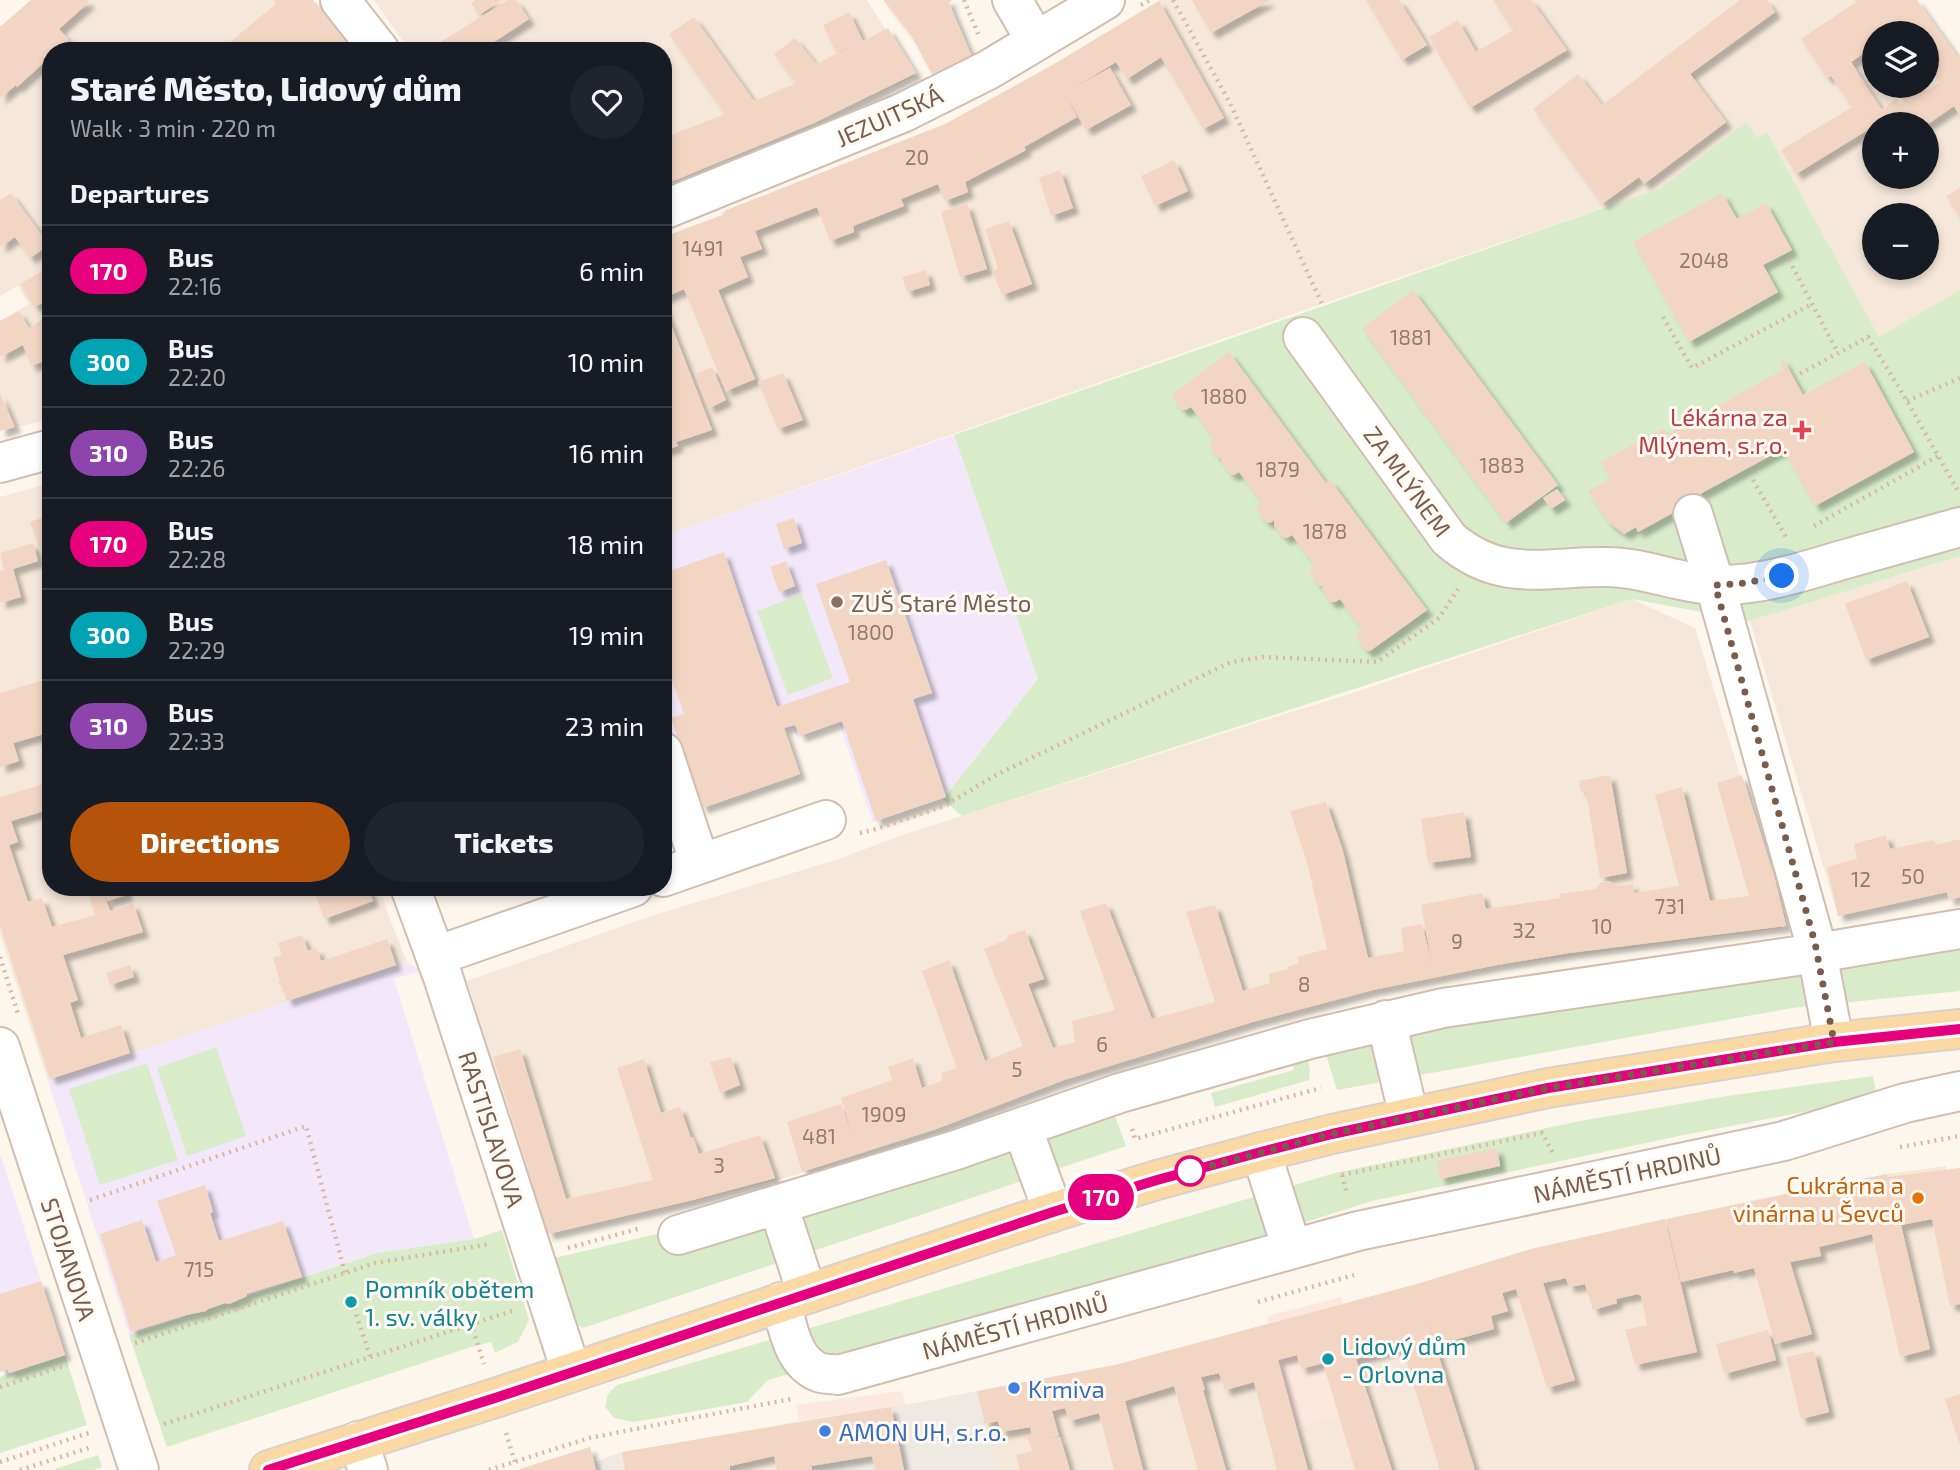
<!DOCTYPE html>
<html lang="en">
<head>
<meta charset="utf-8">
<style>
	body { margin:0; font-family:"Exo 2",sans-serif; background:#20242c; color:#f1f3f6; height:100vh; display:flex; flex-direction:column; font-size:26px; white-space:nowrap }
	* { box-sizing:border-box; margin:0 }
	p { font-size:23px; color:#9ea1a6 }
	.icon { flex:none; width:38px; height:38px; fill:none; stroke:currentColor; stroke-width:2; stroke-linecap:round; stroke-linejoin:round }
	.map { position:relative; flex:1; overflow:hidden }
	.details { position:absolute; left:42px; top:42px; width:630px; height:854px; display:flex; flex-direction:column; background:#171b24; border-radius:28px; box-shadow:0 4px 10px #0003 }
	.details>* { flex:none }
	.badge { padding:0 14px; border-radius:23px; font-size:24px; line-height:46px }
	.tools { position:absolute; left:1862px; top:21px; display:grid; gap:14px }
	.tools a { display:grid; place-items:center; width:77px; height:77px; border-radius:50%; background:#171b24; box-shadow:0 4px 10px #0003; font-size:35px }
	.you { position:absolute; width:35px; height:35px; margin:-18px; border:5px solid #fff; border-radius:50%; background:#1a73e8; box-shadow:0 0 0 10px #1a73e833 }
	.map>.badge { position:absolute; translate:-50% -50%; box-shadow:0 0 0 4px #fff }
	h2 { padding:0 28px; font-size:26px; line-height:63px }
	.round { display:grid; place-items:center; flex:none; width:74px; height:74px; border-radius:37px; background:#20242c }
	.overview { display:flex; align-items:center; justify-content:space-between; height:119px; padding:0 28px }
	h1 { font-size:33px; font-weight:800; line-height:52px }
	.button { display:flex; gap:14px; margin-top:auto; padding:14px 28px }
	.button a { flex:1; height:80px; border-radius:42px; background:#b45309; color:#fff; font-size:28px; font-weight:800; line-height:80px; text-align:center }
	.button a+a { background:#20242c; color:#f1f3f6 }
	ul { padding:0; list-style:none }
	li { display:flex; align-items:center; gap:21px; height:91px; padding:0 28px; border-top:2px solid #363941 }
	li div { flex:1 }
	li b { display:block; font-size:26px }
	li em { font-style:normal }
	li .badge { min-width:77px; font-weight:700; text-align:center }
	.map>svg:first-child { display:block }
	.residential { fill:#f5e8da; fill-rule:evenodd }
	.commercial { fill:#fde8e0 }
	.industrial { fill:#efe9e4 }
	.education { fill:#f3e8fa }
	.green { fill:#d8ecc9 }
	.building { fill:#f3d5c3; fill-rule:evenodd; filter:url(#shadow) }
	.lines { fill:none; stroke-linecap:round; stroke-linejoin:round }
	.minor-casing { stroke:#d1beb0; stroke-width:42 }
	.major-casing { stroke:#dad1cd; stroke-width:42 }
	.path { stroke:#d9b8a5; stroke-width:4.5; stroke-dasharray:2 5; stroke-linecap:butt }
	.minor { stroke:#fff; stroke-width:38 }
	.major { stroke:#fbd9a5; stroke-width:38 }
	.line-casing { stroke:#fff; stroke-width:16 }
	.line { stroke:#e6007e; stroke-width:10 }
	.walk { stroke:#7a5c4d; stroke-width:7; stroke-dasharray:0 12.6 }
	.health-dot { fill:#e0444e; stroke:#fffaf3; stroke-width:2.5 }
	.education-dot { fill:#8d6e63; stroke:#fffaf3; stroke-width:2.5 }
	.stop-dot { fill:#fff; stroke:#e6007e; stroke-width:3.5 }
	.food-dot { fill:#e8710a; stroke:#fffaf3; stroke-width:2.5 }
	.culture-dot { fill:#0f9aa8; stroke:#fffaf3; stroke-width:2.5 }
	.shop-dot { fill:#3f7fe0; stroke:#fffaf3; stroke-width:2.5 }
	.labels { text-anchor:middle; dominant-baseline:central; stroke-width:6; stroke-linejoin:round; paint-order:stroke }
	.number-label { font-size:21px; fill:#987a6a }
	.street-label { font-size:24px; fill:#7a5c4d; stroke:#fffaf3 }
	.health-label { font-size:24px; fill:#be3a42; stroke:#fffaf3; text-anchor:end }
	.education-label { font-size:24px; fill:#785e54; stroke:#fffaf3; text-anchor:start }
	.food-label { font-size:24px; fill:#c56008; stroke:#fffaf3; text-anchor:end }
	.culture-label { font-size:24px; fill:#0d838f; stroke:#fffaf3; text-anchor:start }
	.shop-label { font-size:24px; fill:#366cbe; stroke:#fffaf3; text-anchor:start }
</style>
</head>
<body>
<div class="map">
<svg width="1960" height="1470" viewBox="0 0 1960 1470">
	<defs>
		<filter id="shadow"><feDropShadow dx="6" dy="6" stdDeviation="2" flood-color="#0004"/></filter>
	</defs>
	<rect width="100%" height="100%" fill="#fdf6ec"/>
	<path class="residential" d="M31,0h278l41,51h-299v368l-51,12v-110l29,-17 -11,-18 -18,10v-269z
		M374,0h493l48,76 -104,49 -148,60v-134h-253z
		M1160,0h755l45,66v224l-81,48 -112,-206 -10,7 -11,-17 -85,66 -339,116 -659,232v-298l59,-22 -1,-3 222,-87 103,-57zM1874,33h53v53h-53zM1874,124h53v53h-53zM1874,215h53v53h-53z
		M51,483v404h329l8,27 19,48 -359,119 -48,-146v-438z
		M1960,556v341l-11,3 -2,-8 -109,24 -88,-295z
		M1632,599l63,29 76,249 11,51 -288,38 -124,25 -120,33 -189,57 -128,49 -134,44 -113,29 -141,32 -78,-254 184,-65 188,-57 60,-23 360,-114 97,-30z
		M1946,1166l14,67v237h-1442l72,-23 4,16 25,-10 182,-32 88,-12 226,-44 302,-81 114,-35 246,-54 110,-21z"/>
	<path class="commercial" d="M1341,1297l30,110 -75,21 -29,-112z
		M902,1391l19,79h-110l-15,-65z"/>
	<path class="industrial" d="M977,1391l19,79h-182l-13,-49 79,-11z
		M590,1447l3,16 26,-10 3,17h-104z"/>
	<path class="education" d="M954,435l84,244 -95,120 -70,24 -34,-100 -42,15 -4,-11 -19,7 -111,61v-259z
		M407,962l14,9 -27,8 80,260 -97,14 -133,43 -60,23 -1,-3 -54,19 -81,-254z
		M0,1153l65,202 -59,20 -1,-4 -5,1z"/>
	<path class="green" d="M1746,122l11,16 10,-6 112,205 81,-47v266l-210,65 -118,-22 -670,217 -19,-17 95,-120 -84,-244 707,-247z
		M802,594l31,84 -45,17 -31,-84z
		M1960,938v53l-168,17 -455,82 -13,-42z
		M216,1047l30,89 -59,20 -30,-88z
		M1290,1055h16l4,14 -1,11 -94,27 -4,-14 83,-23z
		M147,1063l31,97 -78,25 -31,-96z
		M1873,1076l4,22 -198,38 -307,65 -113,36 -491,143 -21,22 -113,20 -20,-4 -9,-11 3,-13 9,-9 718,-212 245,-52 147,-25z
		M1111,1106l15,40 -543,182 -12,-7 -25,-61 119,-28z
		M502,1230l27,90 -11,22 -23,11 -4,-11 -23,6 -301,99 -38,-112 248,-82 97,-14z
		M65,1355l22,70 -87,28v-76z
		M98,1455l4,12 -9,3h-41z"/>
	<path class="building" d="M31,0h56l2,2 -30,27 10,11 -12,11h-6v5l-34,31 -1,-2 -16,13v-71z
		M273,0h40l41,51h-135l57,-47z
		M476,0h26l-23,15 -8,-12z
		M508,0h8l13,19 -49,32h-54z
		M883,0h69l-3,3 23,54 -39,19 -22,-41z
		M1192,0h78l-59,33z
		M1366,0h33l28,45 -25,15z
		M1493,0h38l36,50 -97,58 -41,-71 29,-17 18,32 37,-22z
		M1740,0h27l8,12 -85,62 36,48 -82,62 -5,-7 -37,27 -69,-95 45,-35 24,31z
		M1854,0h63l43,60v56l-6,-10 -26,18h-54v2l-78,48 -15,-24 71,-43 -21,-31 -4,2 -26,-39 55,-37zM1874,33h53v30l13,19 -13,9 -4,-5h-17l-8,6 9,13 -4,3 -7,-9 -14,11 -31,-48 16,-11 7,10z
		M1159,1l65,117 -21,11 -42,-72 -34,22 -11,-17 -43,26 37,-20 21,37 -45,25 -21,-37 12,24 -53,30 2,3 -61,32 3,10 -23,9 -7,-17 -37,15 3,7 -51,20 1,6 -24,9 -13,-34 -62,24 7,18 -22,8 8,20 -30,13 37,89 -29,12 -42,-102 -21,9v-61l62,-23 -1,-3 221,-87 104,-57z
		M849,12l14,29 25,-13 28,45 -102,50 -151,62v-47l62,-24 -56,-80 25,-17 60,84 42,-18 -22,-29 21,-16 21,26 36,-18 -16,7 -13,-28z
		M1174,160l14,31 -33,15 -14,-30z
		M1060,170l13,38 -22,8 -12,-38z
		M1960,188v29l-14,-21z
		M11,193l38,52 -19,13 -15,-21 -15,10v-47z
		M1722,193l15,26 29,-16 26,47 -29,15 15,27 -89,50 -56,-100z
		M967,204l20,65 -27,8 -19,-65z
		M1009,221l23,63 -30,11 -10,-24 6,-3 -13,-39z
		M51,266v46l-7,-10 -9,5 -15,-23z
		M926,270l4,15 -23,7 -5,-15z
		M1413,290l145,195 -52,38 -144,-195z
		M663,304l49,126 -36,12 2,4 -15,5z
		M19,311l10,17 22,-14v63l-7,-16 -13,5 -8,-21 -23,12v-36z
		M1229,352l97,131 4,-3 97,130 -57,41h-4l-9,-12 1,-5 5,-3 -23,-32 -5,3h-5l-8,-12 1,-4h-4l-9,-12v-5l5,-3 -23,-31 -5,3 -4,-1 -9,-11v-6l-4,3 -4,-1 -9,-11v-5l5,-3 -23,-31 -5,3 -4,-1 -9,-12 1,-3 -4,-1 -9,-12 1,-4 4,-3 -23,-32 -5,3h-4l-9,-12 1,-5 4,-3z
		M1783,359l20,36 62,-33 49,90 -99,54 -32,-57 -83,45 2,3 -64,35 -2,-5 -12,7 -16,-12 -20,-31 22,-12 -9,-17 63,-34 3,6 117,-65 -4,-8z
		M712,367l14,33 -17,8 -14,-34z
		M783,373l20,47 -25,9 -20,-47z
		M0,393l15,34 -15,4z
		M1557,489l8,11 -14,9 -8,-11z
		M50,515l1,34 -10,4 -11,-31z
		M794,518l8,25 -18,6 -8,-25z
		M33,543l5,18 -25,8 8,28 -21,6v-32l4,-1 -4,-17z
		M724,552l53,155 73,-25 -34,-98 70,-24 46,133 -19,6 33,98 -70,24 -34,-100 -42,15 -5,-11 -11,3 16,46 -98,34 -31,-90 13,-4 -12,-34 -2,1 -7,-20v-88z
		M786,561l9,25 -16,6 -9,-25z
		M1907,581l22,56 -63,23 -21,-56z
		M51,678v28l-5,1 5,15v10l-38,11 6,18 -19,6v-74z
		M1610,775l17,98 -27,5 -14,-87 -5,1 -2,-11z
		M1742,775l32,101 12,50 -217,27 -72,12 -124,25 -120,32 -189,58 -128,49 -134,43 -15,-50 54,-18 11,30 -11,-36 51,-18 -4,-13 25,-9 9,30 20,-7 -1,-8 16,-5 -35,-97 27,-11 36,101 38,-15 -39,-97 22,-9 3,-5 16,-5 19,49 -16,5 25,64 22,-6 -3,-21 43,-11 -35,-99 26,-8 46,116 63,-17 -29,-90 29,-7 28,86 27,-8 -1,-9 19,-5 -1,-2 12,-4 -2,-6 30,-8 -20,-87 -17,-51 36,-9 17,49 25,107 36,-7 -3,-23 21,-4 10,40 -11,-59 61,-12 4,16 74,-11 -1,-4 36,-5 6,-7 8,-1 7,5 17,-2 1,9 45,-7 -24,-91 27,-8 28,114 39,-5 -32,-113z
		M51,782v27l-40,12 7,21 -9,3 19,57 14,-4 10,29 43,-12 -7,-21 14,-4 8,21 23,-8 10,29 -80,23 15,45 -8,3 11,35 40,-13 9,28 -80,26 -50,-154v-128z
		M1464,812l7,45 -43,6 -7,-44z
		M1886,835l4,14 44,-9 2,5 24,-6v58l-11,3 -2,-8 -109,24 -11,-49 30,-8 -3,-15z
		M103,887h22l2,8 -20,6z
		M313,887h55l5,14 -49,18z
		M302,935l6,16 9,-3 4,13 66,-22 9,26 -109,36 -5,-15h-2l-2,-4 2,-1 -7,-23 9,-3 -4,-12z
		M130,965l4,12 -24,8 -4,-12z
		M520,1049l46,150 87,-19 -36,-112 27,-9 17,54 19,-6 11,31 2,-1 6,17 61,-19 15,43 -86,23 -141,33 -55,-177z
		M731,1057l9,28 -20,8 -10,-31z
		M1497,1148l3,18 -60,13 -4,-18z
		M1960,1168v136l-10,2 -18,-87 -31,6 29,124 -30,8 -28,-123 -53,13 2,9 -31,6 22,72 -37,10 -21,-76 -20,5 -1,-3 -52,12 -15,-63 221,-45v3z
		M205,1185l8,27 -3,1 9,28 64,-20 19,56 -56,17 1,2 -18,8 -4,-1 -17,6 -2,2 -20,4 -55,17 -31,-98 42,-14 14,42 20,-7 -19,-54z
		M1665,1219l32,133 -62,13 -10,-35 22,-5 -6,-29 -3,-2 -22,5 1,4 -24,7 -8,-26 -16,3 -3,-9 -23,5 32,97 -28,8 -31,-99 -14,4 6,18 -17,5 3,13 -58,16 -10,-29 49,154h-35l-38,-123 -46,12 36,111h-37l-32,-107 -22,6 -4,-14 -19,5 30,110h-31l-23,-88 -29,8 -6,-17 -18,4 4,13h-2l23,80h-28l-24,-84 -49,15 18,69h-29l-15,-57 -30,8 -4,-13 -13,3 7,25 -12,2 13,-1 10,33h-50l-4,-15 16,-4 -5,-15 5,-2 -2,-7 -29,5 -3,-11 -13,3 -8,-33 138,-26 302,-81 114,-35z
		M41,1281l24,74 -56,18 -1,-4 -8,3v-78z
		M1768,1330l8,30 -52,14 -8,-30z
		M1814,1351l15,61 -28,7 -15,-62z
		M1960,1394v49h-1l-14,-44z
		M891,1407l13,63h-29l-3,-14 -61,10 1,4h-35l-3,-14 -44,10v4h-105l-3,-18z
		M590,1447l6,23h-76v-1z"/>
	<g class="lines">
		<g class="minor-casing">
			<path id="minor" d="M340,0l40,51
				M1012,0l24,41
				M663,210l239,-97 86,-43 117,-70
				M1303,337l146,202c52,45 97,27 158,28 37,0 72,17 110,18 42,1 85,-13 125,-25 39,-11 79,-22 118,-33
				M0,463l51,-14
				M1693,514l22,71 100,357 19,100
				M663,752l37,112
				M663,877l163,-57
				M410,887l33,90 128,394
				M436,956l197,-69
				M1386,1020l23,97
				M0,1047l139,423
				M1022,1127l31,85
				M1261,1152l31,97
				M778,1205l29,88
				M678,1235l278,-85 164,-57 190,-54 133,-31 374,-55 143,-24
				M781,1302c7,25 11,61 40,71 5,1 12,1 17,2l520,-144 426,-90 121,-38 55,-12
				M358,1441l10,29"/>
		</g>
		<g class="major-casing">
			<path id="major" d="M269,1470l226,-72 558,-186 104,-32 104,-28 71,-18 216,-46 286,-46 126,-13"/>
		</g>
		<path class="path" d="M964,0l14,34
			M1173,0l57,103 92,201
			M1141,5l9,-5
			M1789,260l49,93
			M1663,317l29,51 120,-64
			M1794,377l74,-40 39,64 51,90
			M1907,401l53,-23
			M1753,480l33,57
			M1814,526l124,-70
			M860,833l16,-4 68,-23 54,-32 233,-112 32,-5 114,5 62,-44 19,-29
			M0,957l18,57
			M1132,1129l3,10 186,-51
			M1900,1147l60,-11
			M1342,1175l200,-42 11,20
			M1342,1175l5,19
			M90,1200l216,-74 39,147
			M568,1248l73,-20
			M1258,1302l96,-27
			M354,1308l16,48
			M471,1323l13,41
			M135,1343l240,-80 115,-19
			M0,1387l67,-22
			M164,1424l348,-113
			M506,1433l9,29
			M0,1462l89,-29
			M20,1470l72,-23
			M489,1470l100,-32 202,-39"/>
		<use href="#minor" class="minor"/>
		<use href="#major" class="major"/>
	</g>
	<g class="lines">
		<g class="line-casing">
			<path id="line" d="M268,1470l227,-72 558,-186 104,-32 104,-28 71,-18 216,-46 286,-46 126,-13"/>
		</g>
		<use href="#line" class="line"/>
		<path class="walk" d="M1190,1171l-7,2 149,-39 216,-46 286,-46 -19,-99 -100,-358 23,-1 44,-8"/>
	</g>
	<path class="health-dot" d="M1798.5 419.5h7v7h7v7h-7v7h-7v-7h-7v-7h7z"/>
	<circle class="education-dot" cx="837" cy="602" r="7"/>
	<circle class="stop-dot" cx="1190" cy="1171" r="14"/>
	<circle class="food-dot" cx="1918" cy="1198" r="7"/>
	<g class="culture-dot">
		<circle cx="351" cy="1302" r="7"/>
		<circle cx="1328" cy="1359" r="7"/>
	</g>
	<g class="shop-dot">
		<circle cx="1014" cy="1388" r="7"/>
		<circle cx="825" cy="1431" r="7"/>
	</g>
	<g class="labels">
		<g class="number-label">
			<text x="917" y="156">20</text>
			<text x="703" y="247">1491</text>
			<text x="1704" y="259">2048</text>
			<text x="1411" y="336">1881</text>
			<text x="1224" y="395">1880</text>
			<text x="1502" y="464">1883</text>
			<text x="1278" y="468">1879</text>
			<text x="1325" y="530">1878</text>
			<text x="871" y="631">1800</text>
			<text x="1913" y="875">50</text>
			<text x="1861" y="878">12</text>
			<text x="1670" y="905">731</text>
			<text x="1602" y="925">10</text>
			<text x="1524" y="929">32</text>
			<text x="1457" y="940">9</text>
			<text x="1304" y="983">8</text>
			<text x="1102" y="1043">6</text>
			<text x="1017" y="1068">5</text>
			<text x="884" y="1113">1909</text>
			<text x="819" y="1135">481</text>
			<text x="719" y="1164">3</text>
			<text x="199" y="1268">715</text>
		</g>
		<g class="street-label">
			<text transform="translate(889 116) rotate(-24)">JEZUITSKÁ</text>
			<text transform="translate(1408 481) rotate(54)">ZA MLÝNEM</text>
			<text transform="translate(492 1129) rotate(72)">RASTISLAVOVA</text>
			<text transform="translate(1627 1174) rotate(-12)">NÁMĚSTÍ HRDINŮ</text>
			<text transform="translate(69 1259) rotate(72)">STOJANOVA</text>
			<text transform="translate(1015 1326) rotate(-15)">NÁMĚSTÍ HRDINŮ</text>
		</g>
		<g class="health-label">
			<text x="1788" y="416">Lékárna za<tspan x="1788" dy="28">Mlýnem, s.r.o.</tspan></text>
		</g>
		<g class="education-label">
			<text x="851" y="602">ZUŠ Staré Město</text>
		</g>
		<g class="food-label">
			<text x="1904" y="1184">Cukrárna a<tspan x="1904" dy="28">vinárna u Ševců</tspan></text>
		</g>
		<g class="culture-label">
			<text x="365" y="1288">Pomník obětem<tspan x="365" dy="28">1. sv. války</tspan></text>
			<text x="1342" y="1345">Lidový dům<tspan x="1342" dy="28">- Orlovna</tspan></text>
		</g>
		<g class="shop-label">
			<text x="1028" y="1388">Krmiva</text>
			<text x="839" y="1431">AMON UH, s.r.o.</text>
		</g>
	</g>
</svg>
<div class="tools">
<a><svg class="icon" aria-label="layers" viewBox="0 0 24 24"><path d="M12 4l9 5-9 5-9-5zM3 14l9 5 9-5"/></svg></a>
<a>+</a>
<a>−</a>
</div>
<div class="you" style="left:1782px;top:576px"></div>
<b class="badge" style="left:1101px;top:1197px;background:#e6007e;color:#fff">170</b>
<section class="details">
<div class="overview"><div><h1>Staré Město, Lidový dům</h1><p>Walk · 3 min · 220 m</p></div><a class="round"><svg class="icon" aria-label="heart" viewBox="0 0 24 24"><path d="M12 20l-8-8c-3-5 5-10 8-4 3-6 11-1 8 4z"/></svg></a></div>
<h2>Departures</h2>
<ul>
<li><span class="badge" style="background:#e6007e;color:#fff">170</span><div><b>Bus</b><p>22:16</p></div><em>6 min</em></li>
<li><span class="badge" style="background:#00a3b4;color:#fff">300</span><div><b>Bus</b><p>22:20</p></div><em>10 min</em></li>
<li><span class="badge" style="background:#8e44ad;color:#fff">310</span><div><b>Bus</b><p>22:26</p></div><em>16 min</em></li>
<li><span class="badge" style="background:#e6007e;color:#fff">170</span><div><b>Bus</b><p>22:28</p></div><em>18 min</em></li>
<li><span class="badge" style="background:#00a3b4;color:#fff">300</span><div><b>Bus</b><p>22:29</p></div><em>19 min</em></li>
<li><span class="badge" style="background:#8e44ad;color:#fff">310</span><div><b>Bus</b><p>22:33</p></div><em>23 min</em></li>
</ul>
<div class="button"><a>Directions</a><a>Tickets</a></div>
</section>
</div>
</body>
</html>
